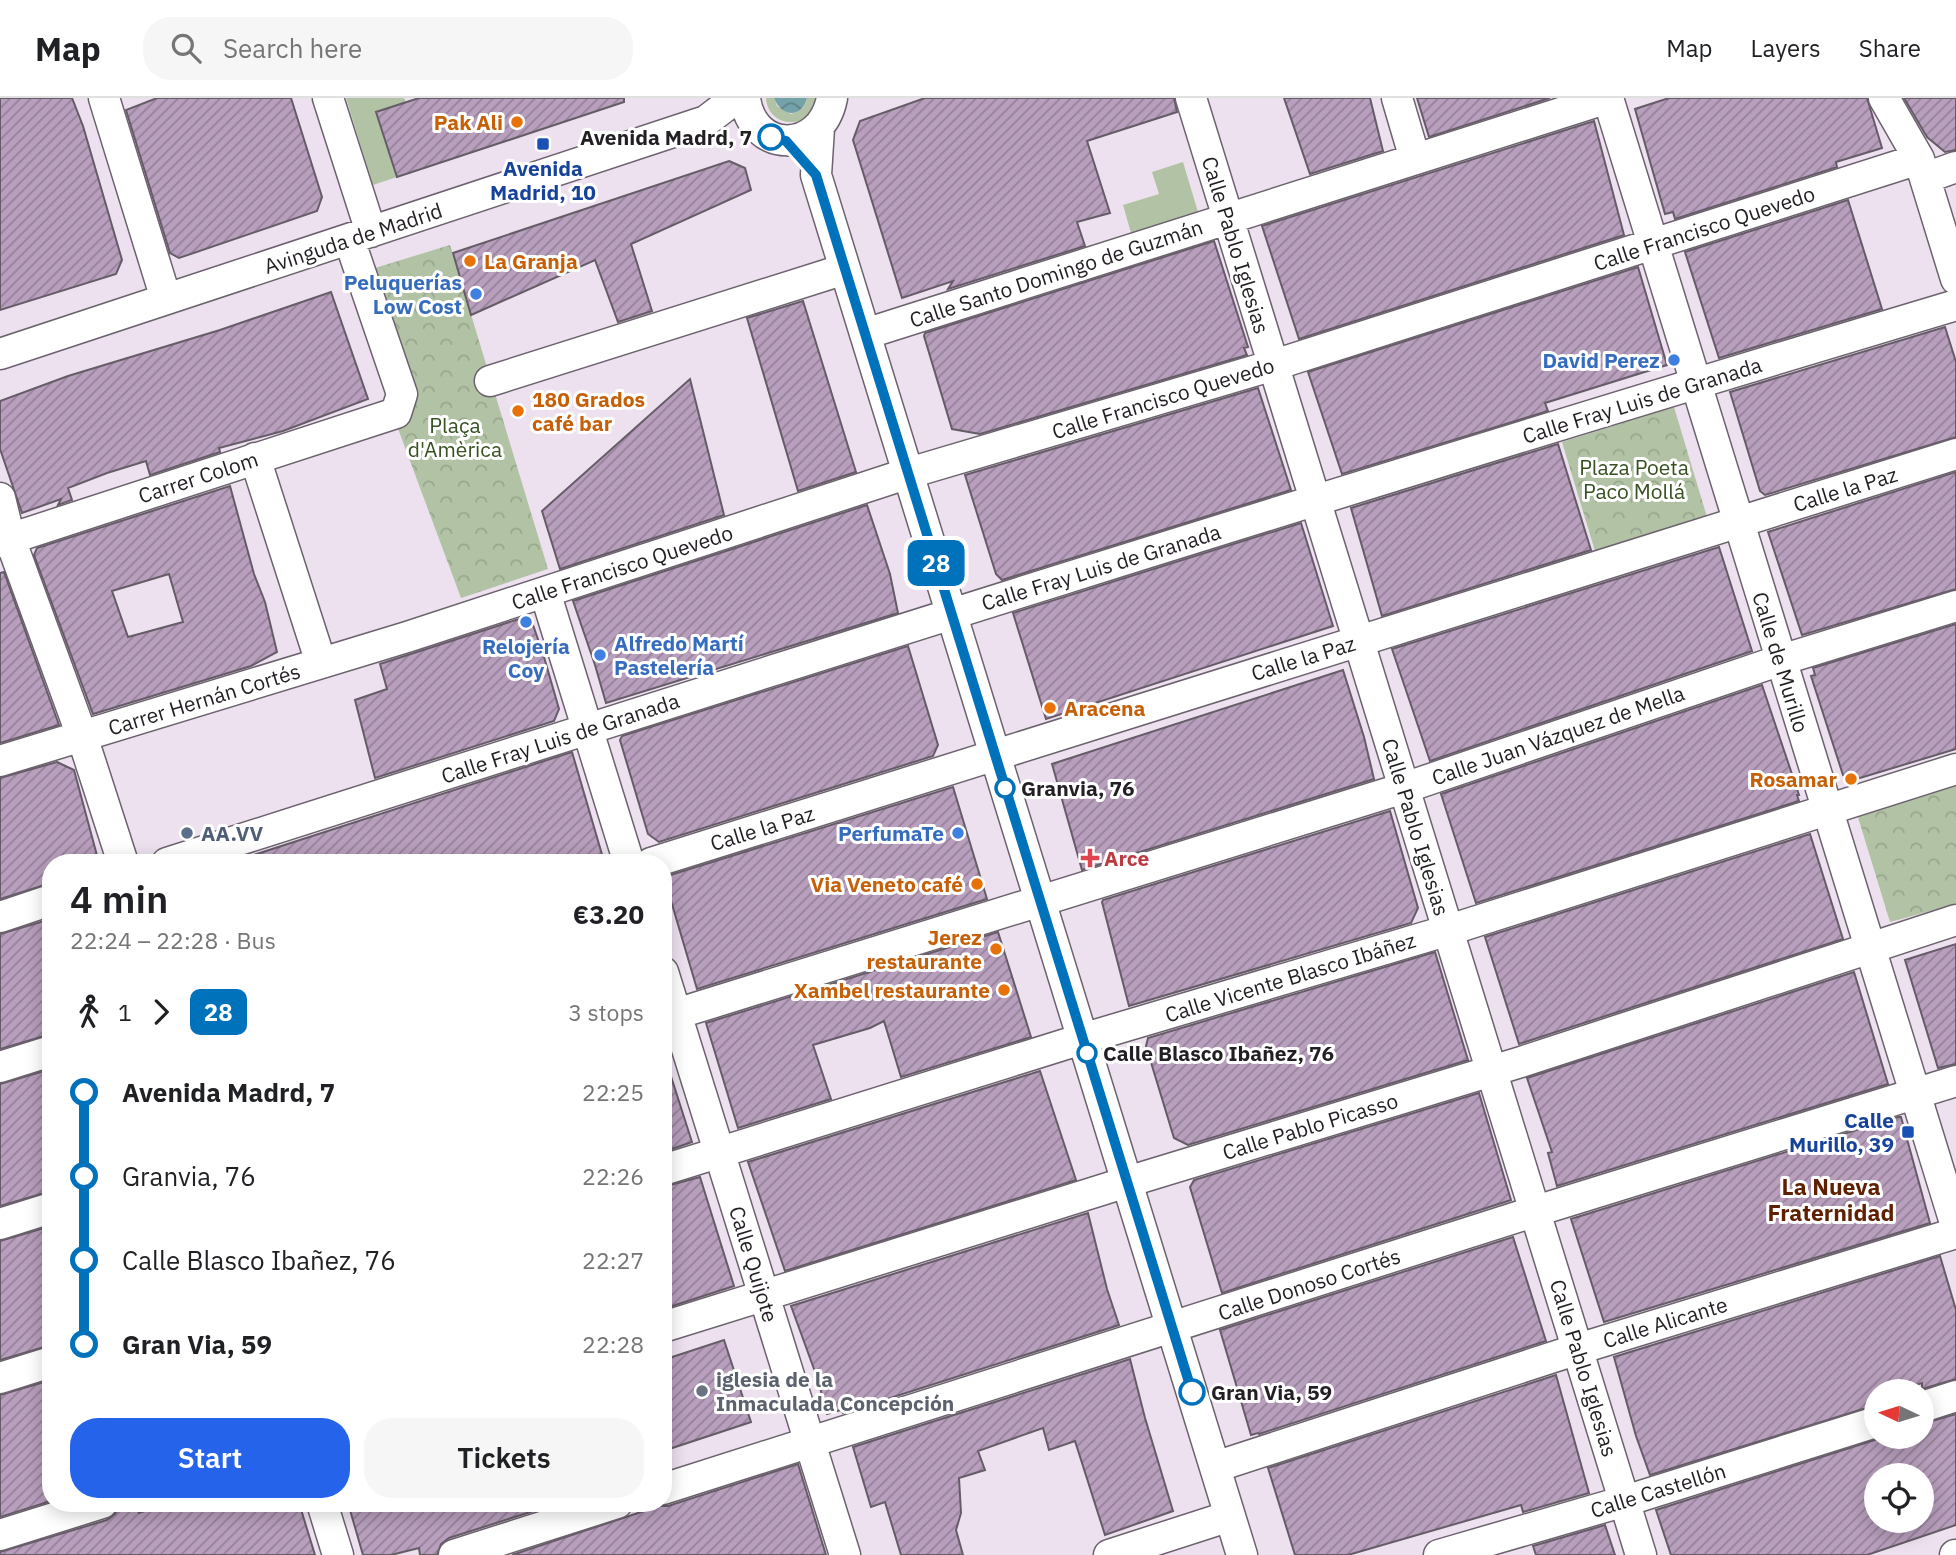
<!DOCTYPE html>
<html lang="en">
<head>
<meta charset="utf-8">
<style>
	body { margin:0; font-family:"IBM Plex Sans",sans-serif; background:#f6f6f6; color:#202124; height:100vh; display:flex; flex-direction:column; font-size:26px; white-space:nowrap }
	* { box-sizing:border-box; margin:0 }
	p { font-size:23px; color:#757577 }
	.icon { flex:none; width:38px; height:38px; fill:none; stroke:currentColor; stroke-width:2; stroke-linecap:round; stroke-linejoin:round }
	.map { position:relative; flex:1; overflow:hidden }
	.sheet { position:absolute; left:42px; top:756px; width:630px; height:658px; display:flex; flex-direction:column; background:#fff; border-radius:28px; box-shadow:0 4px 18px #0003 }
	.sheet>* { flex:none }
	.badge { padding:0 14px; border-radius:10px; font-size:24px; line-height:46px }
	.needle { width:46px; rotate:274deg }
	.fabs { position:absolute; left:1864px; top:1281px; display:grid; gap:14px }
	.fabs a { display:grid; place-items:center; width:70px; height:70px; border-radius:50%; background:#fff; box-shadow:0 4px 18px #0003; font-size:35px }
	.map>.badge { position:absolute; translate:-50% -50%; box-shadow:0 0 0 4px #fff }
	.legs { display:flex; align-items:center; gap:10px; height:77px; padding:0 28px; font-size:23px }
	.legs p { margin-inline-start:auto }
	.overview { display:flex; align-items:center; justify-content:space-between; height:119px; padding:0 28px }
	h1 { font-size:38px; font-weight:600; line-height:52px }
	.button { display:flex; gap:14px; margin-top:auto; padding:14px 28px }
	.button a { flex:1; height:80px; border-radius:28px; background:#2563eb; color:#fff; font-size:28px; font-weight:600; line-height:80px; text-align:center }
	.button a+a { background:#f6f6f6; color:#202124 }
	ul { padding:0 28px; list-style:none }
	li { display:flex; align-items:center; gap:24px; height:84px; font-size:26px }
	li i { display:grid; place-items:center; width:10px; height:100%; margin:0 9px; background:currentColor }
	li i::after { content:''; width:18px; height:18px; margin:-9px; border:5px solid; border-radius:50%; background:#fff }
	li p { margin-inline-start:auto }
	li:first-child i { background:linear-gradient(#0000 50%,currentColor 0) }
	li:last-child i { background:linear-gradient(currentColor 50%,#0000 0) }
	header { display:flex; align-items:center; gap:42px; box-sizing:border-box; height:98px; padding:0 35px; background:#fff; border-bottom:2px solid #e0e0e0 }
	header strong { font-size:33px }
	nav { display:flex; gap:38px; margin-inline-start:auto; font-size:24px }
	.search { width:490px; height:63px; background:#f6f6f6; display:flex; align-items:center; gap:18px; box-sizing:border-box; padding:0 24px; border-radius:28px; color:#757577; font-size:26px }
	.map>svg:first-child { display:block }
	.grass { fill:#b1c3a4 }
	.forest { fill:url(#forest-crowns) }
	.water { fill:url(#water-waves) }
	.building { fill:url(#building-hatch); stroke:#665c68; stroke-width:2; fill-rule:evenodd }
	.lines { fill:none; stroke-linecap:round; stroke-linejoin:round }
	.minor-casing { stroke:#6c626e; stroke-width:33 }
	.minor { stroke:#fff; stroke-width:30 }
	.line-1-casing { stroke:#fff; stroke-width:16 }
	.line-1 { stroke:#0072bc; stroke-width:10 }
	.food-dot { fill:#e8710a; stroke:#fff; stroke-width:2.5 }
	.stop-1-dot { fill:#fff; stroke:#0072bc; stroke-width:3.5 }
	.transit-dot { fill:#1a4fb4; stroke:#fff; stroke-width:2.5 }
	.shop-dot { fill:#3f7fe0; stroke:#fff; stroke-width:2.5 }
	.service-dot { fill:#5c6f8a; stroke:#fff; stroke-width:2.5 }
	.health-dot { fill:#e0444e; stroke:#fff; stroke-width:2.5 }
	.worship-dot { fill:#6b7280; stroke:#fff; stroke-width:2.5 }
	.labels { text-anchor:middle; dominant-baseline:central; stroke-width:6; stroke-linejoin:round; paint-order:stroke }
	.food-label { font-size:21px; font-weight:bold; fill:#c56008; stroke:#fff; text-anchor:end }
	.stop-label { font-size:21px; font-weight:bold; fill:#221e23; stroke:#fff; text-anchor:start }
	.transit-label { font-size:21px; font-weight:bold; fill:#164399; stroke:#fff }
	.street-label { font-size:21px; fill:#221e23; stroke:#fff }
	.shop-label { font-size:21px; font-weight:bold; fill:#366cbe; stroke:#fff; text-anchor:end }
	.park-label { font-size:21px; fill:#365020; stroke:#fff }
	.service-label { font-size:21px; font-weight:bold; fill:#4e5e75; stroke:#fff; text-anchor:start }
	.health-label { font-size:21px; font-weight:bold; fill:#be3a42; stroke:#fff; text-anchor:start }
	.worship-label { font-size:21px; font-weight:bold; fill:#5b616d; stroke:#fff; text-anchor:start }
	.neighbourhood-label { font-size:23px; font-weight:bold; fill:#5f1f01; stroke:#fff }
</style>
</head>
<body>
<header>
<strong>Map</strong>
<div class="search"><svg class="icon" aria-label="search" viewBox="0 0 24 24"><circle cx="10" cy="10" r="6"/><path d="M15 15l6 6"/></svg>Search here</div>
<nav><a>Map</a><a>Layers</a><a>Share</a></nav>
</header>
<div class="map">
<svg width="1956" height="1457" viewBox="0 0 1956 1457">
	<defs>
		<pattern id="forest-crowns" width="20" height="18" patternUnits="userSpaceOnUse" patternTransform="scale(1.75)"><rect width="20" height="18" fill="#b1c3a4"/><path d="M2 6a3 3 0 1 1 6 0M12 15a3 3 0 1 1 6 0" fill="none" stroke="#98a78d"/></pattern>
		<pattern id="water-waves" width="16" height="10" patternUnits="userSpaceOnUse" patternTransform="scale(1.75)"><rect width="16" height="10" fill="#74a2a9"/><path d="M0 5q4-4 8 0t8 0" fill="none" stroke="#5f8389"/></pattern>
		<pattern id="building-hatch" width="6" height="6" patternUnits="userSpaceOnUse" patternTransform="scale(1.75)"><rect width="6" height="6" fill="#b89fbd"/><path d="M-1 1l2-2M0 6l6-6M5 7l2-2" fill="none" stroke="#958199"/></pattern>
	</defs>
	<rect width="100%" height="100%" fill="#ede1ef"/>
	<path class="grass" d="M346,0h58l2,4 -30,10 21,65 -24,8z
		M766,0h8l3,8 14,8c10,-3 14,-6 16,-16h9c-2,32 -48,32 -50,0z
		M1183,64l15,50 -67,21 -8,-28 36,-11 -7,-22z"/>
	<path class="forest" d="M450,147l98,324 -87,29 -64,-172 13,-13 6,-15 -41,-130z
		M1674,309l33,110 -112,34 -33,-109z
		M1956,686v120l-66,18 -33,-108z"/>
	<path class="water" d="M774,0h33c-5,21 -26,19 -33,0z"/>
	<path class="building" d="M0,0h72l11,28 39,134 -6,14 -116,36z
		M157,0h134l31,99 -5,14 -138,47 -9,-5 -44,-143z
		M419,0h205v4l-227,75 -21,-65z
		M925,0h249l3,14 -90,29 23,72 -33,9 8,24 -137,43 5,-8 -51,17 -49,-158 7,-19z
		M1284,0h86l13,53 -73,23z
		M1417,0h133l-121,39z
		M1669,0h198l15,50 -46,14 1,5 -162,52 -2,-7 -8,2 -30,-105z
		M1904,0h52v52l-11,2 -18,-15z
		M1594,23l30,114 -325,104 -37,-113z
		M729,63l16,7 6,22 -120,54 21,67 -34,11 -23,-62 -124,55 -18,-62z
		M1848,102l34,109 -163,49 -34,-106z
		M1214,143l34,106 -4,1 3,7 -267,79 -28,-5 -28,-93 1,-3z
		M1638,169l29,98 -122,38 3,8 -206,63 -34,-102z
		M331,194l37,107 -85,32 -64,17 1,4 -70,23 -4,-14 -39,12 -39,15 4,12 -14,5 3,-6 -39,14 -22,-64v-48l68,-25 152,-46z
		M803,203l53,171 -58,19 -51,-173z
		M1945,229l11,35v75l-191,58 -5,-4 -30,-99z
		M690,281l34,136 -164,54 -18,-58z
		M1258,290l33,102 -289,90 -6,-6 -31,-99z
		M1558,346l33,106 -209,66 -31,-108z
		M1956,374v117l-154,46 -34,-103z
		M230,388l24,88 11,28 12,50 -26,14 -158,48 -59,-159 3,-7zM169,476l14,48 -55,15 -16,-46z
		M867,407l23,69 8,39 -292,90 -11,-38 -22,-64z
		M1301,425l32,103 -287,93 -33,-106z
		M1719,449l33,104 -322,110 -38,-112z
		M4,474l55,153 -59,18v-170z
		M528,518l3,3 13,38 15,52 -5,12 -179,57 -20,-78 32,-11 -7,-25z
		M1956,526v125l-96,29 -17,-3 -32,-99 4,-1 -2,-7z
		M908,548l30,99 -5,11 -274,86 -11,-8 -28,-94 2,-4z
		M1343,572l21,67 10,42 -292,91 -30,-106z
		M1762,587l37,110h-2l2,6 -323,102 -35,-109z
		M572,654l31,106 -14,5h-360z
		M57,664l17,8 25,93h-48v20l-51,16v-121z
		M953,689l34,112 -290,90 -33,-112z
		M1390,713l28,97 -7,15 -282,83 -27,-104 1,-2z
		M1810,736l33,105 -324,105 -34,-107z
		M51,821v115l-51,15v-115z
		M998,834l33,105 -130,40 -17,-56 -14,7 -57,17 18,54 -93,29 -32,-105z
		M1956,846v120l-18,4 -33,-108z
		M1435,854l33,108 -280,85 -14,-7 -28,-92 2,-8z
		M1854,874l34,112 -331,102 -9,-33 4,-1 -25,-74z
		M668,969l24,75 -29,10v-84z
		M51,971v122l-51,15v-122z
		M1040,973l36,109 -291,91 -37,-109z
		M1479,995l32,107 -289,93 -32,-106 4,-7z
		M1898,1019h3l29,106 -326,99 -33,-103z
		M700,1079l34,109 -71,23v-122z
		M1088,1115l19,76 12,36 -276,88 -2,-3 -14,4 -9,-34 -27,-74z
		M51,1128v119l-51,15v-119z
		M1513,1139l33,104 -287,93 -1,-1 -7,2 -31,-105z
		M1940,1158l16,54v69l-34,10v-6l-25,8h-21v14l-226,70 -14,-39 -22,-79z
		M724,1242l27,82 -88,29v-91z
		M1130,1261l15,59 28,93 -68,24 -30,-94 -26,9 -6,-22 -65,23 7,19 -26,8 2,35 -5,17 7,25h-62l-16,-53 -14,5 -18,-60z
		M1556,1277l33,118 -66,19 -2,-7 -173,50h-53l-27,-87z
		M51,1282v121l-51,16v-122z
		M1956,1316v111l-89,30h-196l-15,-45 228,-73h38v-13zM1876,1377h46v46h-46z
		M798,1366l28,91h-314l147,-49h9z
		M119,1405h19l1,10 30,-10h130l16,52h-315v-3l107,-32 8,-6z
		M348,1405h197l1,4 -97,31 -8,6 -4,11h-17l-1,-7 -28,7h-28z
		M1605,1427l10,30h-79l-3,-9z"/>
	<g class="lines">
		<g class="minor-casing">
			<path id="minor" d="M104,0l62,201
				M328,0l43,134
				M745,0c7,56 76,57 87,0
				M1191,0l450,1457
				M1397,0l18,61
				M1608,0l348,1128
				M1884,0l35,61 37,120
				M819,30l-3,47 426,1380
				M1925,80l31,-11
				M865,236l743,-236
				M0,256l706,-233 30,-23
				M490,283l355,-112
				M255,360l66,205
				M0,400l10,41 72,197 41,127
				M0,444l396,-129 6,-19 -53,-155
				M545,494l84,271
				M0,663l407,-124 502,-164 365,-108 645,-206
				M167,765c595,-190 1191,-379 1789,-558
				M651,765l1305,-409
				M0,819l51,-17
				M663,874l182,583
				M663,920l741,-230 377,-128 175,-54
				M0,969l51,-16
				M663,1072l419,-131 367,-109 507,-161
				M0,1126l51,-16
				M663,1229l464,-145 394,-120 435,-142
				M0,1280l51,-16
				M1922,1309l34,-11
				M1215,1369l363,-118 378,-116
				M663,1391l873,-278 420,-130
				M322,1405l16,52
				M0,1437l102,-32
				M454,1457l163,-52
				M1109,1457l121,-39
				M1439,1457l186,-54 251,-79
				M1955,1457h1"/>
		</g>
		<use href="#minor" class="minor"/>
	</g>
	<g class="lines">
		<g class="line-1-casing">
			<path id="line-1" d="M771,39l15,4 30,34 376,1217"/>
		</g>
		<use href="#line-1" class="line-1"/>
	</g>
	<g class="food-dot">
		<circle cx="517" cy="24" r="7"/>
		<circle cx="470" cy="163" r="7"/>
		<circle cx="518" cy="313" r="7"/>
		<circle cx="1050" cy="610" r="7"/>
		<circle cx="1851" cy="681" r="7"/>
		<circle cx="977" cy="786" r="7"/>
		<circle cx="996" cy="851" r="7"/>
		<circle cx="1004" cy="892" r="7"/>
	</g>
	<g class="stop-1-dot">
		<circle cx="771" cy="39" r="12"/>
		<circle cx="1005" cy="690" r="9"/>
		<circle cx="1087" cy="955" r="9"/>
		<circle cx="1192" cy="1294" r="12"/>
	</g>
	<g class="transit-dot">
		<rect x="536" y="39" width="14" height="14" rx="3.5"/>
		<rect x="1901" y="1027" width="14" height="14" rx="3.5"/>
	</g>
	<g class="shop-dot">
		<circle cx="476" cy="196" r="7"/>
		<circle cx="1674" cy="262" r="7"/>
		<circle cx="526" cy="524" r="7"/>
		<circle cx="600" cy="557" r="7"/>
		<circle cx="958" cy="735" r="7"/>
	</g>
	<circle class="service-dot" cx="187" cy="735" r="7"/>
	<path class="health-dot" d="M1086.5 749.5h7v7h7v7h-7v7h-7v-7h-7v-7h7z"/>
	<circle class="worship-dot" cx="702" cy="1293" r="7"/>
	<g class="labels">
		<g class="food-label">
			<text x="503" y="24">Pak Ali</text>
			<text x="484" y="163" text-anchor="start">La Granja</text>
			<text x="532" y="301" text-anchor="start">180 Grados<tspan x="532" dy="24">café bar</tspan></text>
			<text x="1064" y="610" text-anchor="start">Aracena</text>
			<text x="1837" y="681">Rosamar</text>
			<text x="963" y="786">Via Veneto café</text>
			<text x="982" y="839">Jerez<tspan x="982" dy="24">restaurante</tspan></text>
			<text x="990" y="892">Xambel restaurante</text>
		</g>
		<g class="stop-label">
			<text x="752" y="39" text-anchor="end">Avenida Madrd, 7</text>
			<text x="1021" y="690">Granvia, 76</text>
			<text x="1103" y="955">Calle Blasco Ibañez, 76</text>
			<text x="1211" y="1294">Gran Via, 59</text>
		</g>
		<g class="transit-label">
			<text x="543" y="70">Avenida<tspan x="543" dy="24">Madrid, 10</tspan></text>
			<text x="1894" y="1022" text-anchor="end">Calle<tspan x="1894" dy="24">Murillo, 39</tspan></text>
		</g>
		<g class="street-label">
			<text transform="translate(1704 130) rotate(-18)">Calle Francisco Quevedo</text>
			<text transform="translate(353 140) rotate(-18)">Avinguda de Madrid</text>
			<text transform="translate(1236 147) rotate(73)">Calle Pablo Iglesias</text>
			<text transform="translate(1056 175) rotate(-18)">Calle Santo Domingo de Guzmán</text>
			<text transform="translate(1163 300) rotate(-17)">Calle Francisco Quevedo</text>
			<text transform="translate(1642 302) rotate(-17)">Calle Fray Luis de Granada</text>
			<text transform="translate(198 379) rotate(-18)">Carrer Colom</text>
			<text transform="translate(1845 391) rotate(-17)">Calle la Paz</text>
			<text transform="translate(622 469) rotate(-18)">Calle Francisco Quevedo</text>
			<text transform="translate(1101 469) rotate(-17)">Calle Fray Luis de Granada</text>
			<text transform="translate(1303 560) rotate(-17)">Calle la Paz</text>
			<text transform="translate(1781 564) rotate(73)">Calle de Murillo</text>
			<text transform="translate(204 601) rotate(-17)">Carrer Hernán Cortés</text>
			<text transform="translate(1558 637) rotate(-19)">Calle Juan Vázquez de Mella</text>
			<text transform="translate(560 640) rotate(-18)">Calle Fray Luis de Granada</text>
			<text transform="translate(1416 729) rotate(73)">Calle Pablo Iglesias</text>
			<text transform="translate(762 730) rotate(-17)">Calle la Paz</text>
			<text transform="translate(1290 879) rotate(-17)">Calle Vicente Blasco Ibáñez</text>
			<text transform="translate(1310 1028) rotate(-17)">Calle Pablo Picasso</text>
			<text transform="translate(754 1166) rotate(73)">Calle Quijote</text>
			<text transform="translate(1309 1186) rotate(-18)">Calle Donoso Cortés</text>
			<text transform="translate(1665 1224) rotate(-17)">Calle Alicante</text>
			<text transform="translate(1584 1270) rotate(73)">Calle Pablo Iglesias</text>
			<text transform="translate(1658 1392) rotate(-17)">Calle Castellón</text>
		</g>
		<g class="shop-label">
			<text x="462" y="184">Peluquerías<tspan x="462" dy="24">Low Cost</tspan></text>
			<text x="1660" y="262">David Perez</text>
			<text x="614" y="545" text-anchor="start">Alfredo Martí<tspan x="614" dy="24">Pastelería</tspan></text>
			<text x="526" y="548" text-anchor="middle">Relojería<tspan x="526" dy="24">Coy</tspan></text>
			<text x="944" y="735">PerfumaTe</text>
		</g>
		<g class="park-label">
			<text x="455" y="327">Plaça<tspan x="455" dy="24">d'Amèrica</tspan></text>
			<text x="1634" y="369">Plaza Poeta<tspan x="1634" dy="24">Paco Mollá</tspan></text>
		</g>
		<g class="service-label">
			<text x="201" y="735">AA.VV</text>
		</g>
		<g class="health-label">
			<text x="1104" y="760">Arce</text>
		</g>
		<g class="worship-label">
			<text x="716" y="1281">iglesia de la<tspan x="716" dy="24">Inmaculada Concepción</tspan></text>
		</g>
		<g class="neighbourhood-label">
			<text x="1831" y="1088">La Nueva<tspan x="1831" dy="26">Fraternidad</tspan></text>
		</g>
	</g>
</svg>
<div class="fabs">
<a><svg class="needle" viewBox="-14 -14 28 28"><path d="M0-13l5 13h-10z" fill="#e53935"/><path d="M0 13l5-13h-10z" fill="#757577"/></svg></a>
<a><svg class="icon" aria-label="locate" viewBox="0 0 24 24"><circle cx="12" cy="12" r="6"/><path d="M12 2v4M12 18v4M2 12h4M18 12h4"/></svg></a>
</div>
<b class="badge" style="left:936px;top:465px;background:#0072bc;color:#fff">28</b>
<section class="sheet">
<div class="overview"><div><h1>4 min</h1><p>22:24 – 22:28 · Bus</p></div><b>€3.20</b></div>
<div class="legs"><svg class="icon" aria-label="walk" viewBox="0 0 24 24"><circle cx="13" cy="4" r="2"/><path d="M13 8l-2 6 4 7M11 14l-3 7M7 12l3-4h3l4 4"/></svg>1<svg class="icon" aria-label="forward" viewBox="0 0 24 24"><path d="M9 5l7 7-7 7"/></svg><b class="badge" style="background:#0072bc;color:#fff">28</b><p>3 stops</p></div>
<ul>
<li><i style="color:#0072bc"></i><b>Avenida Madrd, 7</b><p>22:25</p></li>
<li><i style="color:#0072bc"></i><span>Granvia, 76</span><p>22:26</p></li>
<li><i style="color:#0072bc"></i><span>Calle Blasco Ibañez, 76</span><p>22:27</p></li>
<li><i style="color:#0072bc"></i><b>Gran Via, 59</b><p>22:28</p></li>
</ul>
<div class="button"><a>Start</a><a>Tickets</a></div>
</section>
</div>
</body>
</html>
